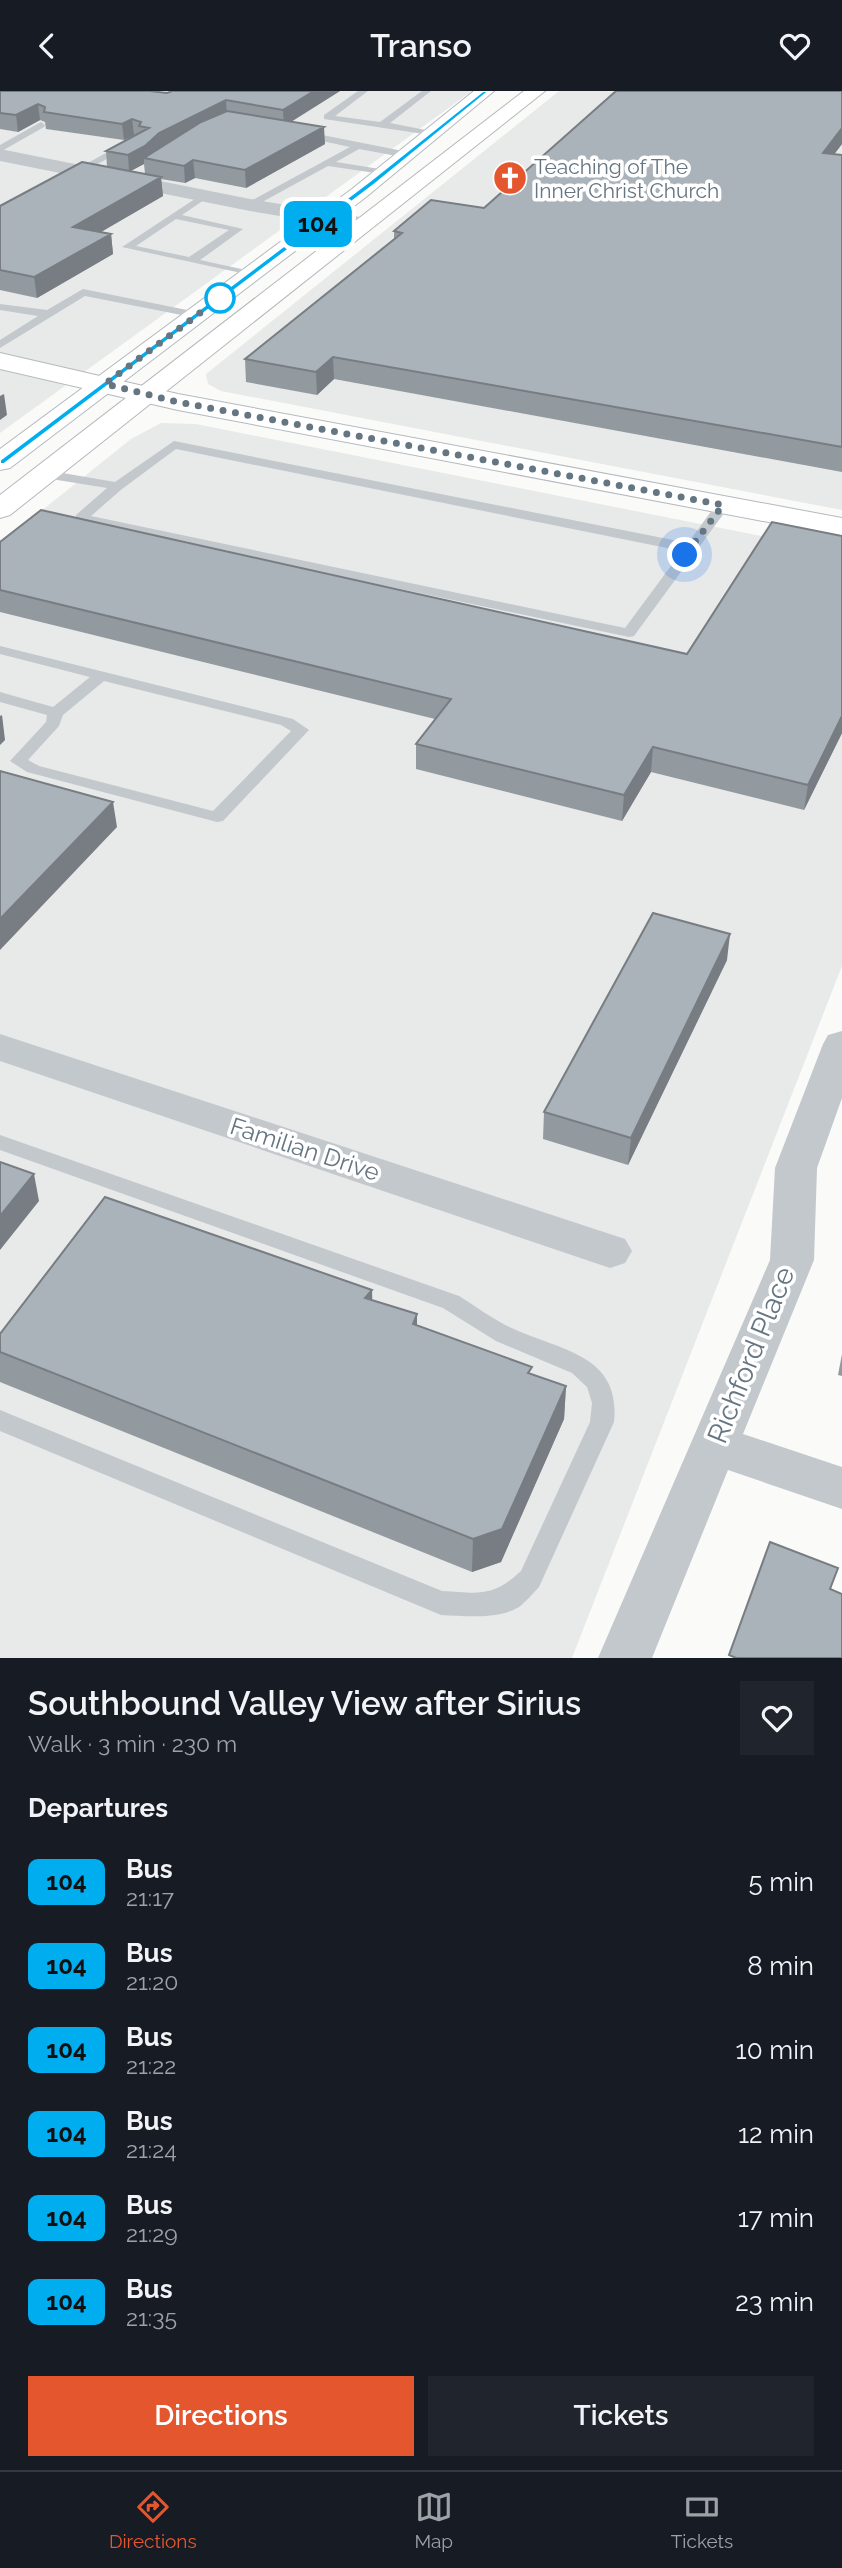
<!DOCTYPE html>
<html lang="en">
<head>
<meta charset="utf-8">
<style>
	body { margin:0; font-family:Raleway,sans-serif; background:#20242c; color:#f1f3f6; height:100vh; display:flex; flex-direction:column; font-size:26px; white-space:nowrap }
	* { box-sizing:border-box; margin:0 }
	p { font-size:23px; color:#9ea1a6 }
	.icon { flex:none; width:38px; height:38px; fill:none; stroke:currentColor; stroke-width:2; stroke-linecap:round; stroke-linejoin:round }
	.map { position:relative; height:1567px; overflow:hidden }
	.drawer { display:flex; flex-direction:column; background:#171b24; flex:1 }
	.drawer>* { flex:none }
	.badge { padding:0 14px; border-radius:10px; font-size:24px; line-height:46px }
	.you { position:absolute; width:35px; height:35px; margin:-18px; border:5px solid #fff; border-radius:50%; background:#1a73e8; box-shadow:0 0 0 10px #1a73e833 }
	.map>.badge { position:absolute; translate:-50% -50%; box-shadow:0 0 0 4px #fff }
	h2 { padding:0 28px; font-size:26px; line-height:63px }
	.round { display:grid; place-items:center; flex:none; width:74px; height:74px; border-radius:0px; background:#20242c }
	.head { display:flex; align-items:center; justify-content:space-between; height:119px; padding:0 28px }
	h1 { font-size:33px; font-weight:600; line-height:52px }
	.action { display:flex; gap:14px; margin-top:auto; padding:14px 28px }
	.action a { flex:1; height:80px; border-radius:0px; background:#e4572e; color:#fff; font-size:28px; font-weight:600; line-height:80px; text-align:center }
	.action a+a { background:#20242c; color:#f1f3f6 }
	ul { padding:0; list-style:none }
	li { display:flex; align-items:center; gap:21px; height:84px; padding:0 28px }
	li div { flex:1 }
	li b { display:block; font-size:26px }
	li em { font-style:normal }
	li .badge { min-width:77px; font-weight:700; text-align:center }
	header { display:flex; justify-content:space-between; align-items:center; height:91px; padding:0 28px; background:#171b24; font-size:32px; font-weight:600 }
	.tabs { display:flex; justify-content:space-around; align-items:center; height:98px; border-top:2px solid #363941; background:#171b24; font-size:19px; color:#9ea1a6 }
	.tabs a { display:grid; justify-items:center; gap:4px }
	.tabs .current { color:#e4572e }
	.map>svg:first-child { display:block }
	.built { fill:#e8e9e9 }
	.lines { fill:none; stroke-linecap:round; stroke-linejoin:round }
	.secondary-casing { stroke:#b3babf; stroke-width:2 }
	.primary-casing { stroke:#b5babe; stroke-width:2 }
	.lane { fill:#c3c8cc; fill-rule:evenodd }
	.street { fill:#c3c8cc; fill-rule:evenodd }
	.secondary { fill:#fff; fill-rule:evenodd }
	.primary { fill:#fff; fill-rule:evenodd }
	.wall { fill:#929a9f; fill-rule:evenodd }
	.shaded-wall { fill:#777d82 }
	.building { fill:#aab3b9; stroke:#777d82; stroke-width:2 }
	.line { fill:#00adef; stroke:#fff; stroke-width:2 }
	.walk { stroke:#657683; stroke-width:7; stroke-dasharray:0 12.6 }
	.stop-dot { fill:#fff; stroke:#00adef; stroke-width:3.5 }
	.labels { text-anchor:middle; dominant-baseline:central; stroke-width:7; stroke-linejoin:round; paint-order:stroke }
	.far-poi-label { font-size:21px; fill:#657683; stroke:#fff; text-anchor:start }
	.street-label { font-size:24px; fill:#657683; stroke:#fff }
	.near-street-label { font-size:28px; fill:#657683; stroke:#fff }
</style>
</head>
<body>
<header><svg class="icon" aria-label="back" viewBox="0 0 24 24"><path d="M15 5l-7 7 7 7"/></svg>Transo<svg class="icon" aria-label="heart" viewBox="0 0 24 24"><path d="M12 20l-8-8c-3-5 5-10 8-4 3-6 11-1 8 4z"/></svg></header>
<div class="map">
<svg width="842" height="1567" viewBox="0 0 842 1567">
	<rect width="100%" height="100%" fill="#fafaf8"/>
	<path class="built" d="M0,0h472l-472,342z
		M559,0h283v419l-621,-119 -13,-7 -2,-10z
		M161,332l35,1 646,128v414l-270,692h-572v-1114l131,-105z"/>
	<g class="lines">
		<g class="secondary-casing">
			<path id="secondary" d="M0,262l178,41 664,124v18l-664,-126 -178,-41z"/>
		</g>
		<g class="primary-casing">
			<path id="primary" d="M474,0h20l-128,106 -356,271 -10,2v-21l352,-260z
				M524,0h21l-535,424 -10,3v-23z"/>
		</g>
		<path class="lane" d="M358,0h10l-33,25 45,6 42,-31h9l-41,32 51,10 -4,3 -113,-17v-4z
			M41,31l4,3 -1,2 -44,25v-7z
			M302,40l106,21 5,3 -5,3 -49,-9 -23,13 50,8 3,1v4l-61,-9 -75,41h-6v-4l103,-56 -51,-11v-4z
			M124,52l8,2 -58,32 -8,-2z
			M204,102l5,3 -2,2 -25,17 61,14 -43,31 55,12v4l-133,-29zM176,128l53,11 -40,27 -53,-11z
			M83,198l114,23 6,3 -6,3 -112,-22 -85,52v-8l38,-24 -38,-6v-6l47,6z
			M174,350l514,102 30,-41 5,-1 7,4 -96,131 -5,1 -553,-116v-6l31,-27 -62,-10 -6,-4 6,-4 70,12zM176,358l506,102 -57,77 -534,-112 31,-27z
			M0,555l293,73 16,11 -86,91 -6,1 -190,-50 -17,-11 36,-39 1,-7 -47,-13v-10l53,15 37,-30 -90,-23zM104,590l177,44 10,6 -78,80 -174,-45 -11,-6 31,-34 4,-11z
			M0,1044l459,161c18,11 36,25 55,33 48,22 107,26 100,93l-75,165c-6,6 -13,15 -20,20 -22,13 -54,9 -78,8l-441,-184v-21l442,181c37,2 50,7 79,-20l69,-149 2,-19 -5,-16 -15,-14 -76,-32 -53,-33 -443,-158z"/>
		<path class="street" d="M0,58l250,50 116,19 7,2 3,4 -3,4 -7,2 -116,-19 -250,-50z
			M842,940v67l-25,70 -3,92 -71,174 99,33v42l-114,-39 -76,188h-54l172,-398 5,-92 48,-124 5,-9z
			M0,943l625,205 7,12 -7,12 -15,5 -610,-207z"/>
		<use href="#secondary" class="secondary"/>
		<use href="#primary" class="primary"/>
	</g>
	<path class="wall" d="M0,0l167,2 5,-2h168l-49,31 34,22 -79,44 -51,-10 -10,5 -24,-4 2,17 -62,36 10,2 2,20 -76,44 -37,-8v-84l107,-39 -1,-16 28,-15 -10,4 -78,-11 -1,-7 -5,-2 -22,12 -18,-3zM144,73l1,10 -15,-3z
		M842,0v53l-8,10 8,1v317l-508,-93 -17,16 -71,-13 -1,-23 149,-120v-8l90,-23z
		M0,451l842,191 -38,77 -153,-38 -29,49 -206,-52v-25l19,-25 -435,-107z
		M727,869l-99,205 -85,-26 1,-27z
		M372,1199v10l45,26 114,48 35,12 -2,33 -63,143 -29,10 -472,-190v-48z
		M842,1263v22l-4,-1z"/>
	<path class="shaded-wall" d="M314,0h26l-56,35 -1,-16z
		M226,9l1,16 -83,42v6l-15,8 -1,-17 31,-22z
		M38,13l2,16 -22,12 -2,-17z
		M132,28l2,16 -10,5 -2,-16z
		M324,36l1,17 -79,44 -1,-18z
		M842,37v16l-21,28 2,-19z
		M193,69l2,18 -10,5 -1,-17z
		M161,86l2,19 -88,51 -2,-20z
		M111,143l2,20 -76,44 -3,-21z
		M333,266l1,22 -17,16 -1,-23z
		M4,303l3,21 -7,5v-24z
		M2,624l3,25 -5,5v-29z
		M842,625v17l-38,77 4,-25z
		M653,656l-2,25 -29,49 2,-26z
		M113,711l4,25 -117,123v-31z
		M730,843l-3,26 -99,205 3,-27z
		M34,1083l5,27 -39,49v-34z
		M372,1199l1,33 -8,-25z
		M417,1223v33l-4,-23z
		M566,1295l-2,33 -63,143 -29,10 1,-33z"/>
	<path class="building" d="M0,0h150l17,2 5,-2h142l-31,19 -57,-10 -67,33 -14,13 -17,9 -22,-4 43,-23 -10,-2 2,-4 -9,-3 -10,5 -78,-12 1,-5 -7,-3 -22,11 -16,-2z
		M616,0h226v37l-19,25 19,2v292l-509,-90 -17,15 -71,-13 157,-126 -8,-2 37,-31 53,8z
		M227,20l97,16 -79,43 -52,-10 -9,6 -40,-8 57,-36z
		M82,71l79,15 -88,50 38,7 -77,43 -34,-7v-64z
		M41,419l646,144 85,-132 70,14v180l-34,69 -155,-38 -29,48 -208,-51 35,-45 -451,-109v-48z
		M0,680l113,31 -113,117z
		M653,822l77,21 -99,204 -87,-26z
		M0,1071l34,12 -34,42z
		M105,1106l267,93 -7,8 52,16 -4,10 119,43 -4,6 38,13 -64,143 -29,10 -473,-187v-18z
		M770,1451l68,26 -8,21 12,5v64h-106l-7,-3z"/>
	<path class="line" d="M483,0h6l-114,93 -371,280h-4v-4l370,-279z"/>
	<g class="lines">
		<path class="walk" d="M220,207l-115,86 73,18 545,103 -38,50"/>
	</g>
	<defs>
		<g id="church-disc" transform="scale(1.75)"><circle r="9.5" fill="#e4572e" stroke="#fff"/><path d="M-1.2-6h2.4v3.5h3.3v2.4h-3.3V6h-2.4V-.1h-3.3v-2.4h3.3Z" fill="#fff"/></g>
	</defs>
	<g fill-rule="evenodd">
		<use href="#church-disc" x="510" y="87"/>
	</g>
	<circle class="stop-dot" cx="220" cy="207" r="14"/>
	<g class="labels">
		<g class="far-poi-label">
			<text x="534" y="75">Teaching of The<tspan x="534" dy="24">Inner Christ Church</tspan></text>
		</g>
		<g class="street-label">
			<text transform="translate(305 1058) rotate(18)">Familian Drive</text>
		</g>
		<g class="near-street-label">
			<text transform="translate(751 1264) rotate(-68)">Richford Place</text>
		</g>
	</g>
</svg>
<div class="you" style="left:685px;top:464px"></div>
<b class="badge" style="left:318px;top:133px;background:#00adef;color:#111">104</b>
</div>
<section class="drawer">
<div class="head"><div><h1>Southbound Valley View after Sirius</h1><p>Walk · 3 min · 230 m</p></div><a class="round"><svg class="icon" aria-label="heart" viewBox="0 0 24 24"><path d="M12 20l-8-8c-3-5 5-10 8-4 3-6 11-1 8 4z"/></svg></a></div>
<h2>Departures</h2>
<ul>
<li><span class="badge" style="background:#00adef;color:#111">104</span><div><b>Bus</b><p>21:17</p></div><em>5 min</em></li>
<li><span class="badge" style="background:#00adef;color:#111">104</span><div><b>Bus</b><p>21:20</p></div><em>8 min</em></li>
<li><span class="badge" style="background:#00adef;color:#111">104</span><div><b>Bus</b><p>21:22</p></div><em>10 min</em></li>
<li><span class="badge" style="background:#00adef;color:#111">104</span><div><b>Bus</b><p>21:24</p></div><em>12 min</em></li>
<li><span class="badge" style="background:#00adef;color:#111">104</span><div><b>Bus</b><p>21:29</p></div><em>17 min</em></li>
<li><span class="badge" style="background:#00adef;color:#111">104</span><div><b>Bus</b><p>21:35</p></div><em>23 min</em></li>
</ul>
<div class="action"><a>Directions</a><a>Tickets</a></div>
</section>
<nav class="tabs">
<a class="current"><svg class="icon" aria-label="directions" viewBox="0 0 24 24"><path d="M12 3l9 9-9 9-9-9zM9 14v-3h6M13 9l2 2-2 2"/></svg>Directions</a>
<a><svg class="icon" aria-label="map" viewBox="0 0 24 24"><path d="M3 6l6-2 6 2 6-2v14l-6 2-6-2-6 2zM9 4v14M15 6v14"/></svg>Map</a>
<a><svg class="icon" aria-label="tickets" viewBox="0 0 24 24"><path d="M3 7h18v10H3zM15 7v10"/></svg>Tickets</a>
</nav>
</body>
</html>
